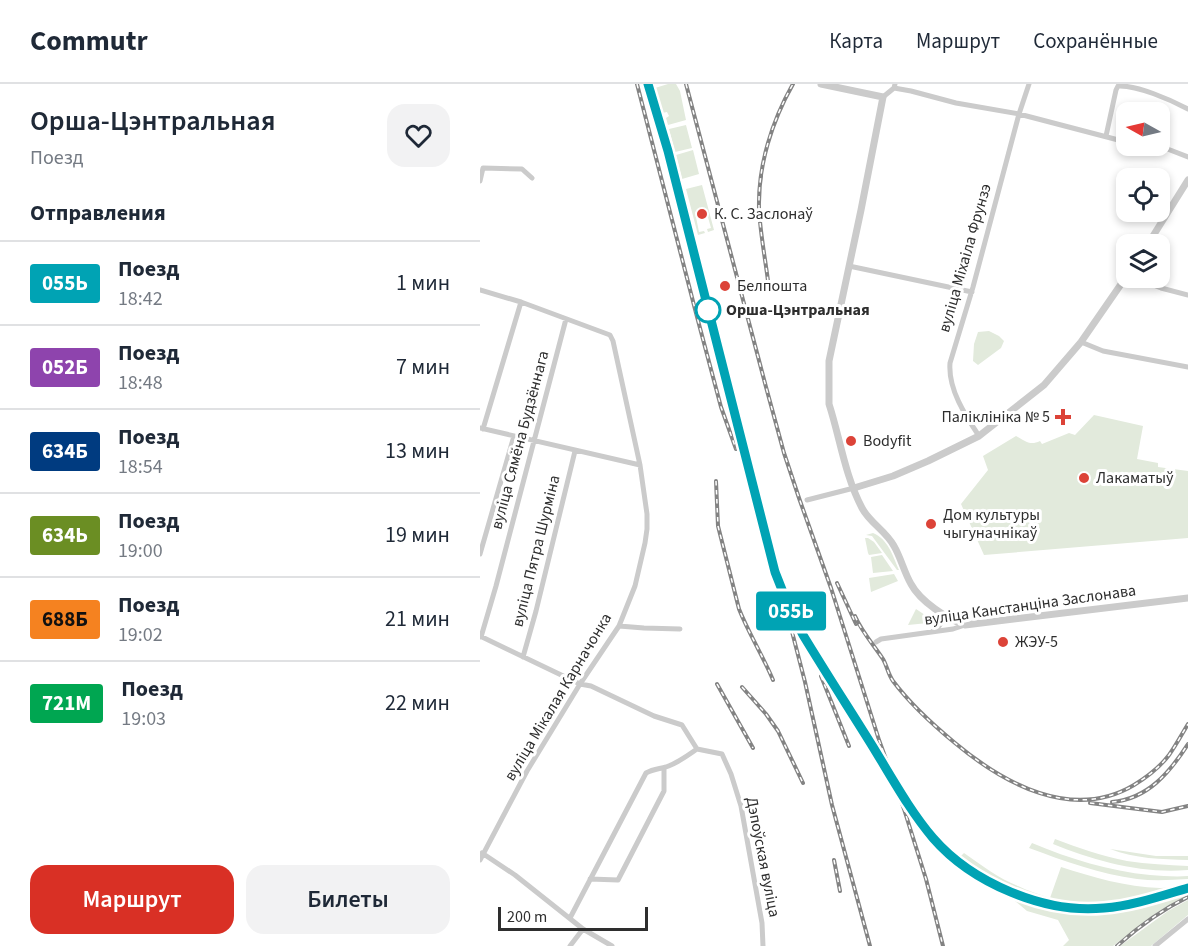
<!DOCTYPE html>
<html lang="ru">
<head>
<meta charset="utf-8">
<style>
	body { margin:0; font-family:"Source Sans 3",sans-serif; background:#f2f2f3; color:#1f2937; height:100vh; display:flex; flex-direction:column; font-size:22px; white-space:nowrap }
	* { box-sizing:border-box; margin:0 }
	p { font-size:20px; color:#747a83 }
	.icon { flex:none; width:33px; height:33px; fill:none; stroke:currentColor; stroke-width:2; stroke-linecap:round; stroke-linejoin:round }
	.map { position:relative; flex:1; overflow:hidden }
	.drawer { display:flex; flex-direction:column; background:#fff; width:480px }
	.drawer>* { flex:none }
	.badge { padding:0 12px; border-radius:4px; font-size:21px; line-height:39px }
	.needle { width:39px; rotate:278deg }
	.fabs { position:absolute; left:636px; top:18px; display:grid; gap:12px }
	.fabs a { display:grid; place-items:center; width:54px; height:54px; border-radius:12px; background:#fff; box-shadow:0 3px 9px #0003; font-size:30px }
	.scale { position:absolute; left:18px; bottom:15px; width:150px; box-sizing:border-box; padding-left:6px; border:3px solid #2e2e2e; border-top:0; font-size:16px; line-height:21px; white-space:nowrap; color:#2e2e2e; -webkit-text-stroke:4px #fff; paint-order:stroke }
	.map>.badge { position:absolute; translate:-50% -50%; box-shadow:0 0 0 3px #fff }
	h2 { padding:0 30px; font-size:22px; line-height:54px }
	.round { display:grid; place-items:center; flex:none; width:63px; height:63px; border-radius:18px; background:#f2f2f3 }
	.overview { display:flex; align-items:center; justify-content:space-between; height:102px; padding:0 30px }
	h1 { font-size:28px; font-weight:600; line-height:45px }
	.button { display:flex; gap:12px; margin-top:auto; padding:12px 30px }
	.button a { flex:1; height:69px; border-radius:18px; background:#d93025; color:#fff; font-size:24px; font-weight:600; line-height:69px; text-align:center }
	.button a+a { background:#f2f2f3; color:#1f2937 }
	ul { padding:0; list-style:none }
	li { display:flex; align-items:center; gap:18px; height:84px; padding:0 30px; border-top:2px solid #e0e1e3 }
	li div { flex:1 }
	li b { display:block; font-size:22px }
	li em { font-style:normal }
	li .badge { min-width:66px; font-weight:700; text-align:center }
	header { display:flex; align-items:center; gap:36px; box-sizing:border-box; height:84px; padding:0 30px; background:#fff; border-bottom:2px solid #e0e1e3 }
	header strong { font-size:28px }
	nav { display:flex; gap:33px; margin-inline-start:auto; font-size:21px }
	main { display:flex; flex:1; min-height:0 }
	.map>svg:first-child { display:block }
	.green { fill:#e2eadc }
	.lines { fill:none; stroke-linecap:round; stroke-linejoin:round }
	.minor { stroke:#cbcbcb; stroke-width:5 }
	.tertiary { stroke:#cbcbcb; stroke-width:7 }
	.rail-casing { stroke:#838383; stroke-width:4 }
	.rail { stroke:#fff; stroke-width:1.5; stroke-dasharray:4.5; stroke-linecap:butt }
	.line-casing { stroke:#fff; stroke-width:14 }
	.line { stroke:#00a3b4; stroke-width:9 }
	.poi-dot { fill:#dc4338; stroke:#fff; stroke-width:2 }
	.stop-dot { fill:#fff; stroke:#00a3b4; stroke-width:3 }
	.labels { text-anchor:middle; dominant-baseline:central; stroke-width:6; stroke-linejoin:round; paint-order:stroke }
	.poi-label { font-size:16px; fill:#2e2e2e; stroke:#fff; text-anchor:start }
	.street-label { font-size:16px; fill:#2e2e2e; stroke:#fff }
	.stop-label { font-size:16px; font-weight:bold; fill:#2e2e2e; stroke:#fff; text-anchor:start }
</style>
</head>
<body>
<header>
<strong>Commutr</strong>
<nav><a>Карта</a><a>Маршрут</a><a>Сохранённые</a></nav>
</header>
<main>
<section class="drawer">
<div class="overview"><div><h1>Орша-Цэнтральная</h1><p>Поезд</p></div><a class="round"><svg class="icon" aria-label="heart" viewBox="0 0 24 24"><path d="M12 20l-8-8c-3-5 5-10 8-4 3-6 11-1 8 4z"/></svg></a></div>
<h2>Отправления</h2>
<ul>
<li><span class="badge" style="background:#00a3b4;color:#fff">055Ь</span><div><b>Поезд</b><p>18:42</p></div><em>1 мин</em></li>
<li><span class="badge" style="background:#8e44ad;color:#fff">052Б</span><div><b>Поезд</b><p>18:48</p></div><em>7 мин</em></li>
<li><span class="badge" style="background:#003b80;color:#fff">634Б</span><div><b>Поезд</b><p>18:54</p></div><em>13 мин</em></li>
<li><span class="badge" style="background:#6b8e23;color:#fff">634Ь</span><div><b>Поезд</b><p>19:00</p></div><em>19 мин</em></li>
<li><span class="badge" style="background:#f58220;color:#111">688Б</span><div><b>Поезд</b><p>19:02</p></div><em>21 мин</em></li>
<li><span class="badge" style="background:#00a651;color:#fff">721М</span><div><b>Поезд</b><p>19:03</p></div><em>22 мин</em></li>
</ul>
<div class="button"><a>Маршрут</a><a>Билеты</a></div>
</section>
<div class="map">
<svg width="708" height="862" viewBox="0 0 708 862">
	<rect width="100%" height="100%" fill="#fff"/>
	<path class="green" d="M188,0h8l4,7 6,29 -18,5 -2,-7 3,-2 -2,-4 -5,1 -7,-25z
		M206,41l6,23 -17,4 -6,-23z
		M213,66l6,24 -17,5 -6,-24z
		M222,101l12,45 -6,2 -1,-3 4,-1 -5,-18 -11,2 4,20 5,-1 1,2 -7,2 -12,-46z
		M509,247l10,5 5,5 -3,7 -23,17 -5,-4 1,-17 4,-12z
		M614,331l49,11 -6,33 21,4v4l30,4v67l-204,17 -23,-51 27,-34 -5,-14 33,-20c9,5 14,10 24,5l2,3 27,-11 6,2z
		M393,449c15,6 20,23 26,37h-2l-25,-34 -6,-1z
		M385,454h3l6,4 8,11 -13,2 -1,-2z
		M402,471l11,16 -20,2 -2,-16z
		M414,490l4,7 -27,11 -2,-14z
		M436,525l12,8 -1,3 1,3 -20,2z
		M575,755c23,9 47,17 72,22 20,3 41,4 61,5v4c-46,4 -93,-9 -135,-26z
		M552,759c38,16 77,28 118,32 13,1 26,2 38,1v3c-17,1 -34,2 -51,0 -37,-5 -73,-18 -108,-31z
		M630,765l46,7h32v4c-26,-1 -53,-1 -78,-11z
		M484,769c17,12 34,25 54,33 10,5 21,8 32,12l11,-31c31,10 65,20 99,21 8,0 16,-1 24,-1 -21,5 -42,12 -63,16 -46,6 -94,-3 -134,-27 -10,-5 -18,-12 -27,-19z
		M708,807v4l-30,17 -45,34h-50l6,-6 -11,-20 -31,-9 -19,-16 47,13 38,3 42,-5z
		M708,816v15l-37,31h-31l48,-35z"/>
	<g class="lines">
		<path class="minor" d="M414,4l17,3 45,12 63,11 107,28
			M403,13l11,-9 1,-4
			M626,52l10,-46 2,-4c19,-1 53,14 70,23
			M667,62l18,2 23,9
			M0,97l3,-13 39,1 10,9
			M369,182l123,26
			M656,194l25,10 27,7
			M0,206l41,12 89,33 3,6 27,124 7,49v15l-2,14 -10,43 -16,40 -39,58 -53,87 -47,89
			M601,258l22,9 85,16
			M0,344l160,37
			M3,345l38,-127
			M499,352c-14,-21 -31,-47 -29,-73l23,-76 46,-173 10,-30
			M327,416l47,-12
			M0,470l34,-118
			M139,542l25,2 36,1
			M453,547c8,-4 9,-9 9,-18
			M0,552l100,48 11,2 63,30 28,9 15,24
			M1,553l15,-51 70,-267
			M396,558l5,-3 72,-10 12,-4
			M43,573l13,-46 39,-160
			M2,769l33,22 68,54 29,17
			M110,795l28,1 46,-89v-23
			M90,834l76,-145c7,-4 13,-4 20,-6 12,-4 21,-11 31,-18l25,5 9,20 10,32 21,117 1,23
			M90,862l13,-17
			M675,862l33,-27"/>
		<path class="tertiary" d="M341,0l62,13 -22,113 -32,151v43c11,34 16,72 33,104 8,15 24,23 32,38 7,12 10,26 17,38 9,17 36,35 54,41l223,-27
			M668,160l40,-64
			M374,404l39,-12 35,-15 51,-25 65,-51 37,-43 45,-65"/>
		<g class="rail-casing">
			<path id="rail" d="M157,0l59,229 25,94 15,42
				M168,0l20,67 137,531 27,123 38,141
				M206,0l80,303 18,66 15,45 32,90 48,152 25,69 22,70 17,67
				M288,197c-3,-24 -8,-49 -9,-73 -1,-43 13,-87 34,-124
				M236,397l2,45 21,83c10,25 24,47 34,71
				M357,499l19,41
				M313,532l34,59 53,84
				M375,532c7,16 18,28 28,43 4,7 5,15 10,22 18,24 39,43 62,62 48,40 117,79 179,42 13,-8 26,-18 35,-30 7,-10 13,-21 19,-31
				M341,592l28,70
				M237,600l36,64
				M262,603l24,27 12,17 25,52
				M425,713c9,14 18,29 29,42 40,45 108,74 169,69 27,-2 58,-12 85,-20
				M632,718c36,-3 58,-30 76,-58
				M610,719l72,9 26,-6
				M354,776l6,31
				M637,862c21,-19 46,-37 71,-49"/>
		</g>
		<use href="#rail" class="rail"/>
	</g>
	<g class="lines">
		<g class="line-casing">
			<path id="line" d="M168,0l20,67 107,421 15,38 13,25c23,38 47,75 70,112 19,31 37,64 60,91 39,45 112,76 171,70 28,-2 57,-12 84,-20"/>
		</g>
		<use href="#line" class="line"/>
	</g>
	<g class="poi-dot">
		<circle cx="222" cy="130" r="6"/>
		<circle cx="245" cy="202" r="6"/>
		<path d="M580 324h6v6h6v6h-6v6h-6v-6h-6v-6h6z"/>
		<circle cx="371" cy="357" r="6"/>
		<circle cx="604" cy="394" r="6"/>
		<circle cx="451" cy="440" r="6"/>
		<circle cx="523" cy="558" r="6"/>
	</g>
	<circle class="stop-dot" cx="228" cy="226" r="12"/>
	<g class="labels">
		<g class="poi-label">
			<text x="234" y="130">К. С. Заслонаў</text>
			<text x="257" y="202">Белпошта</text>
			<text x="570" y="333" text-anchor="end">Паліклініка № 5</text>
			<text x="383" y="357">Bodyfit</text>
			<text x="616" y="394">Лакаматыў</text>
			<text x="463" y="431">Дом культуры<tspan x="463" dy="18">чыгуначнікаў</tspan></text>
			<text x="535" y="558">ЖЭУ-5</text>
		</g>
		<g class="street-label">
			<text transform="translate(485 174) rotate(-74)">вуліца Міхаіла Фрунзэ</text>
			<text transform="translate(40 356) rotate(-75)">вуліца Сямёна Будзённага</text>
			<text transform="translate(56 467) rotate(-76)">вуліца Пятра Шурміна</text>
			<text transform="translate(550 521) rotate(-8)">вуліца Канстанціна Заслонава</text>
			<text transform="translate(78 613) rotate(-59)">вуліца Мікалая Карначонка</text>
			<text transform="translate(283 773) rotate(79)">Дэпоўская вуліца</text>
		</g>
		<g class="stop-label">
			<text x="246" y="226">Орша-Цэнтральная</text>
		</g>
	</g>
</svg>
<div class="fabs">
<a><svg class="needle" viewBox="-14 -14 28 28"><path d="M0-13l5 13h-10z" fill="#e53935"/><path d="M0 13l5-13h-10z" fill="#747a83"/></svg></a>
<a><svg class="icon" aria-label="locate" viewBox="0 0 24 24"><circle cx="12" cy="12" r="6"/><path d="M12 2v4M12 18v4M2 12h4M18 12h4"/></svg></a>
<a><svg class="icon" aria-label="layers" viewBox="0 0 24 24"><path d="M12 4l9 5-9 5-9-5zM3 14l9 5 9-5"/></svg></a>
</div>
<div class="scale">200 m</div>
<b class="badge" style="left:311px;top:527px;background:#00a3b4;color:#fff">055Ь</b>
</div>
</main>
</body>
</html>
